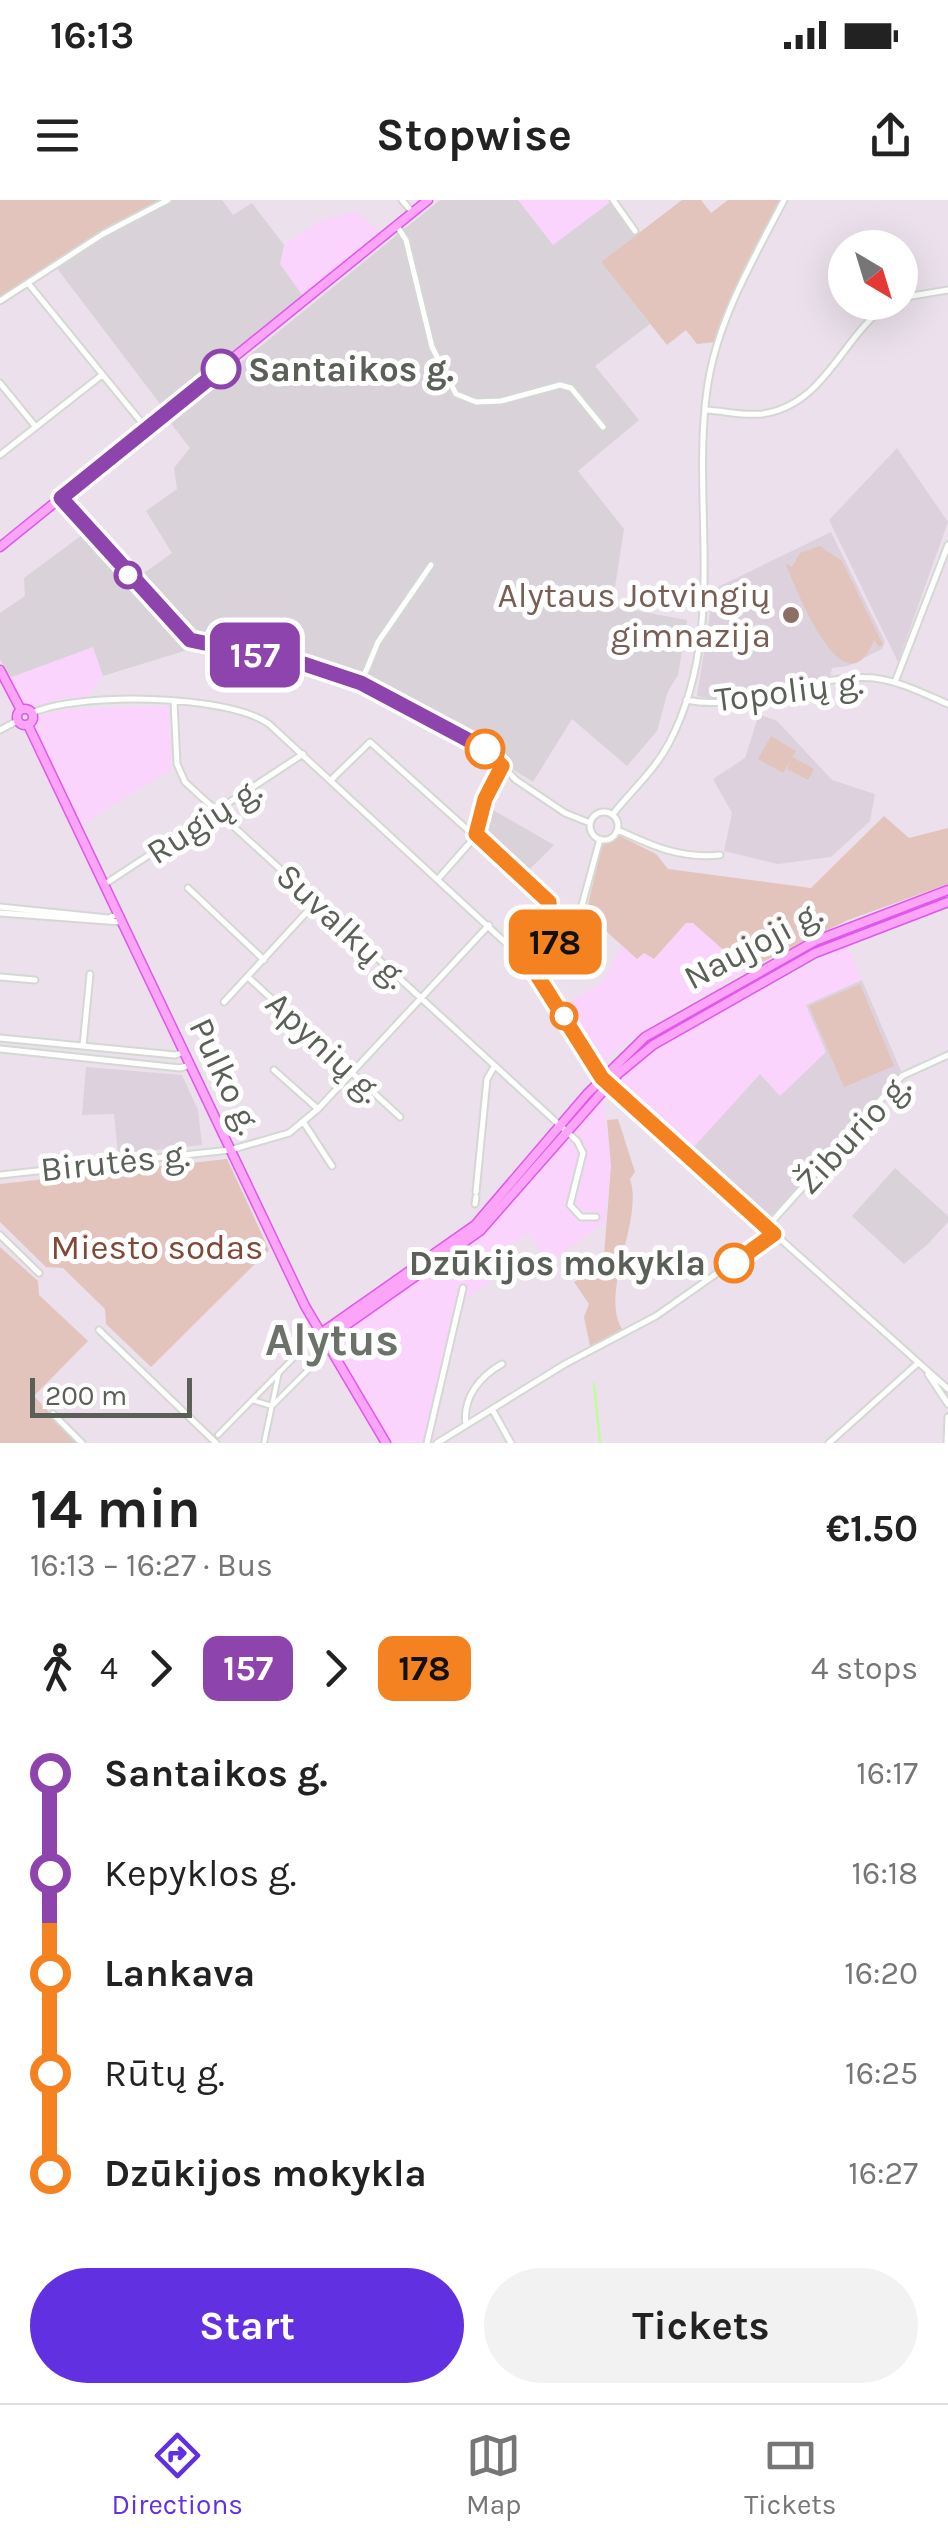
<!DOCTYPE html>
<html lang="en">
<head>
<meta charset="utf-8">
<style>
	body { margin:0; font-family:Karla,sans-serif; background:#f2f2f2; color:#222; height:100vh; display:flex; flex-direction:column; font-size:38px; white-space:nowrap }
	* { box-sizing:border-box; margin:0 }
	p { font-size:32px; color:#767676 }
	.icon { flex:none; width:55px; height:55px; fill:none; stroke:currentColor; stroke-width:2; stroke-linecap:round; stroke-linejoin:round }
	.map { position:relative; height:1243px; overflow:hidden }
	.side { display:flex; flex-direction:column; background:#fff; flex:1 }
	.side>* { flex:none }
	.badge { padding:0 20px; border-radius:15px; font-size:35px; line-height:65px }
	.needle { width:65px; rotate:142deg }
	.fabs { position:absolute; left:828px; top:30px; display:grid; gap:20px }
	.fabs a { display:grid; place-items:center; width:90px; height:90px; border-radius:50%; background:#fff; box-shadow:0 10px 40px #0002; font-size:50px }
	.scale { position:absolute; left:30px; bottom:25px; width:162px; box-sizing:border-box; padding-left:10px; border:5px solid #5a6058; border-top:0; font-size:28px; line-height:35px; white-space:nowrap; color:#5a6058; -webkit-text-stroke:8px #fff; paint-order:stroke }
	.map>.badge { position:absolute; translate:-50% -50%; box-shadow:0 0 0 5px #fff }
	.legs { display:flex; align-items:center; gap:15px; height:110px; padding:0 30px; font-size:32px }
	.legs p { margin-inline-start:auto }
	.headline { display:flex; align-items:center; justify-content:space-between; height:170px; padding:0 30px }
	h1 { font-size:55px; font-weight:700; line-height:75px }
	.primary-button { display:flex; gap:20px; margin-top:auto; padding:20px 30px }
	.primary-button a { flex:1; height:115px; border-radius:60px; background:#6030e1; color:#fff; font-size:40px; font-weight:700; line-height:115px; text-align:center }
	.primary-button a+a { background:#f2f2f2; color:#222 }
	ul { padding:0 30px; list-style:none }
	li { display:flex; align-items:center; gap:35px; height:100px; font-size:38px }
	li i { display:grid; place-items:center; width:15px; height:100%; margin:0 12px; background:currentColor }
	li i::after { content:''; width:25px; height:25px; margin:-12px; border:8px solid; border-radius:50%; background:#fff }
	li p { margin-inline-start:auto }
	li:first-child i { background:linear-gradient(#0000 50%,currentColor 0) }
	li:last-child i { background:linear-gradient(currentColor 50%,#0000 0) }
	.status { display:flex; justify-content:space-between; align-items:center; height:70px; padding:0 50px; background:#fff; direction:ltr }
	.status svg { height:28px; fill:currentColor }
	header { display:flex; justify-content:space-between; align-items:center; height:130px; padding:0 30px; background:#fff; font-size:45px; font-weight:700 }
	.menu { display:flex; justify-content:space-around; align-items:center; height:140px; border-top:2px solid #e0e0e0; background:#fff; font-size:28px; color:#767676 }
	.menu a { display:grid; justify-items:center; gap:5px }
	.menu .selected { color:#6030e1 }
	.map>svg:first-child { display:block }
	.commercial { fill:#fad4fc }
	.industrial { fill:#d9d2d9 }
	.education { fill:#ddd1dd }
	.green { fill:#e2c4bc }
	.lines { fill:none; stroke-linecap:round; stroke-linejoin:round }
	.stream { stroke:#c1fba0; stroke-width:2.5 }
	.pedestrian-casing { stroke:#d3d9d2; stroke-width:8 }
	.minor-casing { stroke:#d3d9d2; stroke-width:9 }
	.primary-casing { stroke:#de59eb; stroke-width:11 }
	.pedestrian { stroke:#fff; stroke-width:4 }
	.minor { stroke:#fff; stroke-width:5 }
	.primary { stroke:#fba4f8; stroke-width:8 }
	.line-1-casing { stroke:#fff; stroke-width:22 }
	.line-2-casing { stroke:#fff; stroke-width:22 }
	.line-1 { stroke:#8e44ad; stroke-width:15 }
	.line-2 { stroke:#f58220; stroke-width:15 }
	.stop-1-dot { fill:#fff; stroke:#8e44ad; stroke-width:5 }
	.education-dot { fill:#8d6e63; stroke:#fff; stroke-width:4 }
	.stop-2-dot { fill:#fff; stroke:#f58220; stroke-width:5 }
	.labels { text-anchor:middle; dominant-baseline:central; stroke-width:10; stroke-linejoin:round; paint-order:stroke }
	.stop-label { font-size:35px; font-weight:bold; fill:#5a6058; stroke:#fff; text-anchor:start }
	.education-label { font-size:35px; fill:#785e54; stroke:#fff; text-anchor:end }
	.street-label { font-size:35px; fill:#5a6058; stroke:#fff }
	.park-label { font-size:35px; fill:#804937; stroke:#fff }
	.district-label { font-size:45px; font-weight:bold; fill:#6c7269; stroke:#fff }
</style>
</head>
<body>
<div class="status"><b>16:13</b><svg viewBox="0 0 49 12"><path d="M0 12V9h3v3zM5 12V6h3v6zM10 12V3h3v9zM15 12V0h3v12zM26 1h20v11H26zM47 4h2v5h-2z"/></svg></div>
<header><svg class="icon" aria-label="menu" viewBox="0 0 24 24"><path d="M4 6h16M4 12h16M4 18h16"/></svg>Stopwise<svg class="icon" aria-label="share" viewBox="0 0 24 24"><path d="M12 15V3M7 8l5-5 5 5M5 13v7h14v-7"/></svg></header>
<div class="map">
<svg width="948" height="1243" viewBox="0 0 948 1243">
	<rect width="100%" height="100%" fill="#ebe0eb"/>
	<path class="commercial" d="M518,0h93l1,1 -59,44z
		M356,11l25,22 -78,63 -23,-32 4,-19 35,-24z
		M93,447l10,29 -17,22h-22l-31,10 -10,-4 -14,-26z
		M169,506l3,63 -92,57 -44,-93 -3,-7 5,-9 27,-8z
		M693,722l53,48 -112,67 -28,22 -12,-3 -29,-51 38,-23 19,-37 15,13 7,-6 10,7 32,-36z
		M847,745l15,35 -56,25 20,47 -46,45 -21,-22 -67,74 -75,-68 53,-42z
		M603,895l8,71 -6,56 -56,41 -21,-30 -23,16 -1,9 6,9 -44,32 -35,125 5,16 -45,3 -56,-97 -1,-9 144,-101z"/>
	<path class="industrial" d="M164,0h58l11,15 19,-12 32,42 -4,19 23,32 -139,113 -111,-146 61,-40z
		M440,0h78l35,45 59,-44 23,35 -34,26 49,62 -55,42 44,54 -61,51 46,58 -12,77 75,14 -9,55 -10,16 -11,40 -30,35 -55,-47 -39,63 -154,-97 -121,-36 -2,9 -59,-11 -94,29 -10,-29 -84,31 -9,-19v-46l25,-17 -1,-18 62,-46 44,51 42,-30 -26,-42 31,-22 -3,-21 16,-20 -21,-27z
		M488,607l66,38 -30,30 -42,-40z
		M895,968l53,48v6l-20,22 -24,20 -52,-48z"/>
	<path class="education" d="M897,248l51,74 -50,140 -69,-142z
		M831,332l54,110 -3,7 -34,17 -16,2 -2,10 -101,23 -32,-5 17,-107z
		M759,514l18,7 55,59 43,14 -5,27 -39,36 -53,7 -54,-13 8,-38 -19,-34 32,-21z
		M862,780l39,91 -132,148 -77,-70 68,-75 20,22 46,-44 -20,-47z
		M86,867l96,8 16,35 4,35 -84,9 -4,-40 -32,1z"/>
	<path class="green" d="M0,0h164l-50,23 -114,74z
		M682,0h19l10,13 17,-13h53l-47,91 -19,51 -18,2 -11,-14 -19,15 -66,-83z
		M820,346l22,15 41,84 -4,2 -5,-7c-30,76 -79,-55 -89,-77l7,4 8,-14z
		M771,536l25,15 -4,6 22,12 -6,11 -21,-11 5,-11 -9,15 -25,-14z
		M884,616l25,22 39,-10v56l-100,36 -102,50 -53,-47h-7l-32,36 -10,-6 -7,6 -51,-46 16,-68 18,-9 36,18 12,15 143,19z
		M860,784l34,82 -50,21 -35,-81z
		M618,919l17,53 -5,7c14,41 -31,112 -8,150l-32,17 -6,-29 5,-13 -15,-22 22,-13 8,-13 7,-90 -4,-46z
		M227,959l42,91 -118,117 -45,-43 -1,-15 -42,-41 -17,-1 -46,-45v-38z
		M0,1047l38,34 1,14 49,46 -54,55 44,47h-78z"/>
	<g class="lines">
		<path class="stream" d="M594,1184l6,59"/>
		<g class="pedestrian-casing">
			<path id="pedestrian" d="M252,1200l20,6 55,-55
				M218,1235l95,-97
				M264,1243l15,-71"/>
		</g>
		<g class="minor-casing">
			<path id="minor" d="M402,0l11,13
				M613,0l22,31
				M397,26l9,14 26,107 24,47 20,8 25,-1 59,-16 11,3 32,39
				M28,83l118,145
				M900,98l48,-8
				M0,101l103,-67 65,-34
				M0,183l35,43
				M706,210c19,1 37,6 56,4 65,-9 80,-81 130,-112
				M0,255l102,-80
				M61,297l129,143 114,24 78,28 105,58 29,30 49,33 25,10
				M895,482l53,-137
				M361,483l17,-41 53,-77
				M686,500c65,13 124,-27 188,-22 25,3 51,16 74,26
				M174,502l3,62 8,18 392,359 6,12 -13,52 11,12h15
				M32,513c46,-21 195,-19 237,11l266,246 59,97 21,24 333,298
				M0,530l17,-9
				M331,580l39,-38 179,161 3,28 6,10
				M590 626a14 14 0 1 1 28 0a14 14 0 1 1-28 0Z
				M613,614c19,-24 42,-44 56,-71 59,-112 22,-239 38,-353 9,-68 46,-130 77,-190
				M618,630c34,16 63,29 102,25
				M438,679l36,-41 11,-39 17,-32
				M105,684l198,-130
				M188,688l76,72
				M0,707l108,11 9,-3
				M0,713l121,9
				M530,764l25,-22
				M535,770l46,-61 19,-70
				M0,777l35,3
				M248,777l152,140
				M224,802l92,-100
				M0,838l175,17 9,-3
				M83,846l7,-72
				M0,849l180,19 10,-3
				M274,870l44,39
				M304,923l28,43
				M0,975l230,-25 59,-17 29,-24 171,-184
				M476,992l11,-113 7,-12
				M475,1004l1,-7
				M767,1027l135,-151 46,-21
				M0,1035l39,38
				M99,1130l117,113
				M928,1174l20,30
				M492,1209l19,34
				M53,1214l29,29
				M466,1225c-4,-27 14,-49 36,-61
				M427,1243l36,-155
				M437,1243l128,-79 91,-48 117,-82
				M829,1243l89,-80
				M947,1243l1,-26"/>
		</g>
		<g class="primary-casing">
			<path id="primary" d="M0,347l428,-347
				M0,470l21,40
				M17 517a8 8 0 1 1 16 0a8 8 0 1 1-16 0Z
				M28,525l277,581 81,137
				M321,1133l154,-108 112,-131 58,-57 170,-96 133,-51
				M325,1140l155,-109 138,-157 35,-29 162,-92 133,-51"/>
		</g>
		<use href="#pedestrian" class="pedestrian"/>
		<use href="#minor" class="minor"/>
		<use href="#primary" class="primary"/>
	</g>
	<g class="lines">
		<g class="line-1-casing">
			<path id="line-1" d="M221,169l-160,129 129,142 114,24 57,19 124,66"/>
		</g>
		<g class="line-2-casing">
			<path id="line-2" d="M485,549l17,17 -17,33 -9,35 73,68 3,29 6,10 -28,23 72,114 172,156 -40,29"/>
		</g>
		<use href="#line-1" class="line-1"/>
		<use href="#line-2" class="line-2"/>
	</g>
	<g class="stop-1-dot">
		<circle cx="221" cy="169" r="18"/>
		<circle cx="128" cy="375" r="12"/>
	</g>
	<circle class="education-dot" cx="791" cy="415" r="10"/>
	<g class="stop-2-dot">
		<circle cx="485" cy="549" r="18"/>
		<circle cx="564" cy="816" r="12"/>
		<circle cx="734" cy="1063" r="18"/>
	</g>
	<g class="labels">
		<g class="stop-label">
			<text x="248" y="169">Santaikos g.</text>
			<text x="706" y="1063" text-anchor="end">Dzūkijos mokykla</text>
		</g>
		<g class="education-label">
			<text x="771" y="395">Alytaus Jotvingių<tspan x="771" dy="40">gimnazija</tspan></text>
		</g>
		<g class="street-label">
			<text transform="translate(789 491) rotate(-7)">Topolių g.</text>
			<text transform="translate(204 621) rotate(-33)">Rugių g.</text>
			<text transform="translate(342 726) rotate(43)">Suvalkų g.</text>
			<text transform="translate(753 745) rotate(-28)">Naujoji g.</text>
			<text transform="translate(324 847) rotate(43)">Apynių g.</text>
			<text transform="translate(225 876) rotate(65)">Pulko g.</text>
			<text transform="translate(853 934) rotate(-47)">Žiburio g.</text>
			<text transform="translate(115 962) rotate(-6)">Birutės g.</text>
		</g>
		<g class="park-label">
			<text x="157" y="1047">Miesto sodas</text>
		</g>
		<g class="district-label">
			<text x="332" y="1140">Alytus</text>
		</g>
	</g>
</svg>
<div class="fabs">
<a><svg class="needle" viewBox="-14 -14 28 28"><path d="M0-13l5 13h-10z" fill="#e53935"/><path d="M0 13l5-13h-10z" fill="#767676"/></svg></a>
</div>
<div class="scale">200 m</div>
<b class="badge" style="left:255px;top:455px;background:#8e44ad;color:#fff">157</b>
<b class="badge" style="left:555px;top:742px;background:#f58220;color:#111">178</b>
</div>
<section class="side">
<div class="headline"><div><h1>14 min</h1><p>16:13 – 16:27 · Bus</p></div><b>€1.50</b></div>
<div class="legs"><svg class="icon" aria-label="walk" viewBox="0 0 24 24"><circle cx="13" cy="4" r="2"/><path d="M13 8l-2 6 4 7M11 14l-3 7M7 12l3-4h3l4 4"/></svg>4<svg class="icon" aria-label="forward" viewBox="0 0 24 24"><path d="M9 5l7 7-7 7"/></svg><b class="badge" style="background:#8e44ad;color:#fff">157</b><svg class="icon" aria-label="forward" viewBox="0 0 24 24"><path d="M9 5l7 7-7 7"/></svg><b class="badge" style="background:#f58220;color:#111">178</b><p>4 stops</p></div>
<ul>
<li><i style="color:#8e44ad"></i><b>Santaikos g.</b><p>16:17</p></li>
<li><i style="color:#8e44ad"></i><span>Kepyklos g.</span><p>16:18</p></li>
<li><i style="color:#f58220"></i><b>Lankava</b><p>16:20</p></li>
<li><i style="color:#f58220"></i><span>Rūtų g.</span><p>16:25</p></li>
<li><i style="color:#f58220"></i><b>Dzūkijos mokykla</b><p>16:27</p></li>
</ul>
<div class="primary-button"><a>Start</a><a>Tickets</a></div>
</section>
<nav class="menu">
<a class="selected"><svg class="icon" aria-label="directions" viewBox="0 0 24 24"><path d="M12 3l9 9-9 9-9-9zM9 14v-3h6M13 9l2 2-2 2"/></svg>Directions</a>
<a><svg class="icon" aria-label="map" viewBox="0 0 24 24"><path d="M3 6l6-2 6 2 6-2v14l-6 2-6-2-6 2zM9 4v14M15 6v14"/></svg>Map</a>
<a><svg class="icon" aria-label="tickets" viewBox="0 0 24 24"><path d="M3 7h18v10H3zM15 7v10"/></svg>Tickets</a>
</nav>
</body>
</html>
